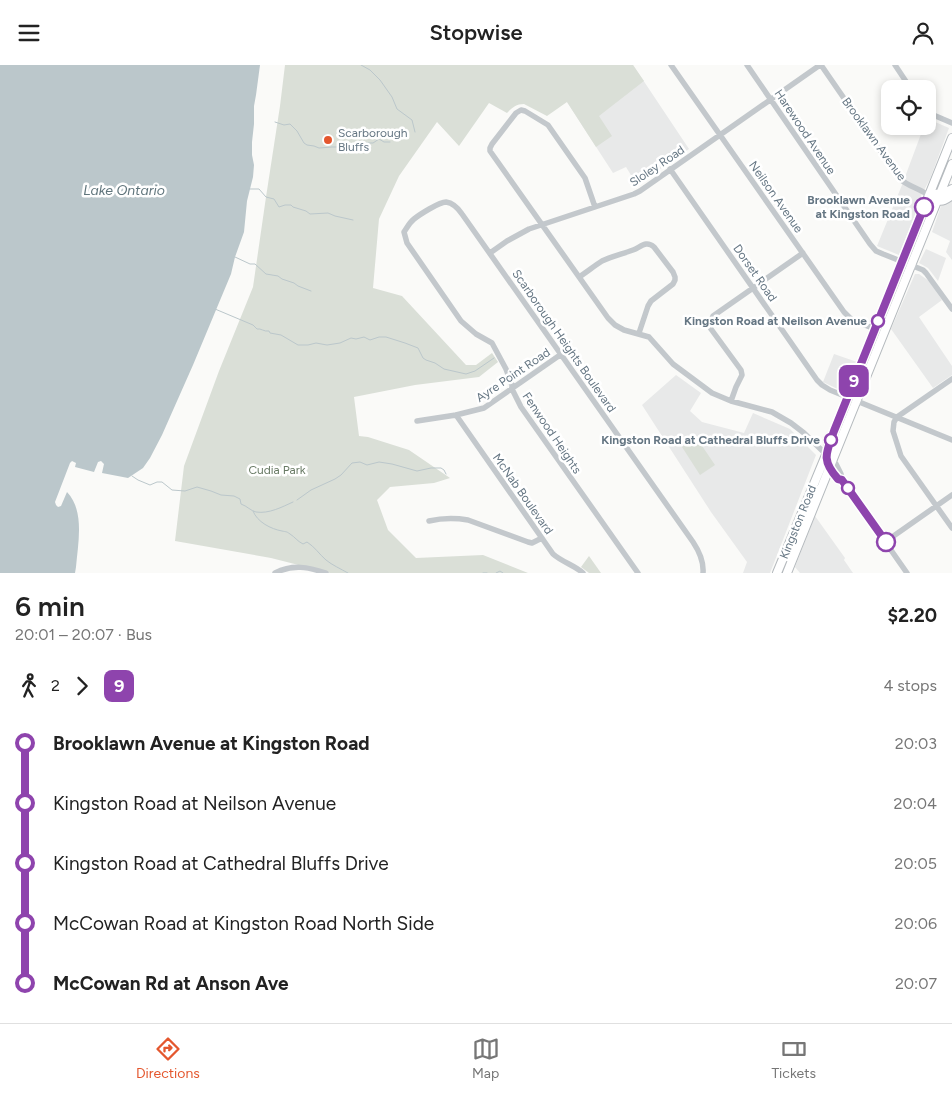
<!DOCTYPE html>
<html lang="en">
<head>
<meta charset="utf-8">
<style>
	body { margin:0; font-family:Figtree,sans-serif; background:#f2f2f2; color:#222; height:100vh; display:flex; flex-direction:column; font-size:19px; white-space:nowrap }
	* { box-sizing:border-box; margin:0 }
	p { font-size:16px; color:#767676 }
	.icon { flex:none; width:28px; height:28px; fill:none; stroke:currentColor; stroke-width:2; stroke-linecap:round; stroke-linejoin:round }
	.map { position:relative; height:508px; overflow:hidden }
	.side { display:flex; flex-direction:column; background:#fff; flex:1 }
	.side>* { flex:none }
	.badge { padding:0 10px; border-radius:8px; font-size:18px; line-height:32px }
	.tools { position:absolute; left:881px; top:15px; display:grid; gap:10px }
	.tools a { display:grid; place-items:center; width:55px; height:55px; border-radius:10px; background:#fff; box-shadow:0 2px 8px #0003; font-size:25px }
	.map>.badge { position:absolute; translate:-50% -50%; box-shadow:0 0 0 2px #fff }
	.legs { display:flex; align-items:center; gap:8px; height:55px; padding:0 15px; font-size:16px }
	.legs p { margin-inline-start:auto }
	.headline { display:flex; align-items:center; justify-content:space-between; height:85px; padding:0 15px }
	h1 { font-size:28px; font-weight:600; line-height:38px }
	ul { padding:0 15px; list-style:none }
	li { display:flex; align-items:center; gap:18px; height:60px; font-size:19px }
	li i { display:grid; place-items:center; width:8px; height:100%; margin:0 6px; background:currentColor }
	li i::after { content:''; width:12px; height:12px; margin:-6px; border:4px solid; border-radius:50%; background:#fff }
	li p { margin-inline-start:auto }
	li:first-child i { background:linear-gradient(#0000 50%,currentColor 0) }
	li:last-child i { background:linear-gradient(currentColor 50%,#0000 0) }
	header { display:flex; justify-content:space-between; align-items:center; height:65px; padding:0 15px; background:#fff; font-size:22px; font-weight:600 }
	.dock { display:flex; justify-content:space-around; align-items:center; height:70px; border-top:1px solid #e0e0e0; background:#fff; font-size:14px; color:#767676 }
	.dock a { display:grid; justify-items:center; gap:2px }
	.dock .selected { color:#e4572e }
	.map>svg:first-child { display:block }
	.built { fill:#e8e9e9 }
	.green { fill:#dadfd7 }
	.water { fill:#bbc7cb }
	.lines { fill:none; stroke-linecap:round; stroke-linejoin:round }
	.stream { stroke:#bbc7cb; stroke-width:1 }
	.major-casing { stroke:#b5babe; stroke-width:10 }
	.minor { stroke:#c3c8cc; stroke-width:5.5 }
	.major { stroke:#fff; stroke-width:8 }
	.line-1-casing { stroke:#fff; stroke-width:11 }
	.line-1 { stroke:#8e44ad; stroke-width:8 }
	.poi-dot { fill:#e4572e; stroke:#fff; stroke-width:2 }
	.stop-1-dot { fill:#fff; stroke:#8e44ad; stroke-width:2.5 }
	.labels { text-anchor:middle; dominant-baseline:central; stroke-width:5; stroke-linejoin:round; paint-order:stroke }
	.street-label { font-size:12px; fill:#657683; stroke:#fff }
	.poi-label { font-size:12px; fill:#657683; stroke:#fff; text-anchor:start }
	.stop-label { font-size:12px; font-weight:bold; fill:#657683; stroke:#fff; text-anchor:end }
	.park-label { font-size:12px; fill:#687a64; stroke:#fff }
	.water-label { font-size:14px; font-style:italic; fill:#60757c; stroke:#fff }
</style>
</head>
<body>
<header><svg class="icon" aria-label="menu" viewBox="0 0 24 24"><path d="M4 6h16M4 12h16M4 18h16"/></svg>Stopwise<svg class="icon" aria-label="person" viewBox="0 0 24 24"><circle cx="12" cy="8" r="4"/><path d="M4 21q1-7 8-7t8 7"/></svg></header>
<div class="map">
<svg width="952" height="508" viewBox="0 0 952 508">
	<rect width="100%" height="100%" fill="#fafaf8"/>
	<path class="built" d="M633,0l56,84 -52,36 -11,-18 -13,6 -46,-71z
		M928,54l21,9 -19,51 -9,17 -2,9 -20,50 -22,-9 25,-61 22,-59h4z
		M952,133v62l-6,-8 4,-11 -18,-9 9,-26z
		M926,184l20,9 -8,23 -10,-13 -9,-5z
		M915,209h4l10,7 13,19 -23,17 33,49v9l-19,13 -42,-59z
		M834,289l23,8 -13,30 -21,-10z
		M676,310l25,18 -11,18 12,11 42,11 9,-20 37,16 26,26 -46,118h-27l4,-11 -36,-50 -69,-107z
		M815,451l30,42 -1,2 9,13h-53l-5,-6z"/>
	<path class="green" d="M285,0h348l11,16 -45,35 13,20 -16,11 -29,-45 -20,14 -23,-12c-8,0 -12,4 -17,9l-18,-10 -30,43 -22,-24 -38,54 -20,43 -6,69 29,8 64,69h10l16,-12 6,9 -19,15 -64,8 -61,12 5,39 9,1 41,13 41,28 -16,5 -44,4 -13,13 11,30 28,28 67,-3 45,18h-198l-59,-15 -96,-17 9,-75 35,-95 34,-84 13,-90 14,-91z
		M696,372l19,28 -15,10 -18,-28z
		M589,491l12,17h-12l-8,-6z"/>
	<path class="water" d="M0,0h260l-4,30 -2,11v18l-2,18v13l2,10 -1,12 -6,24 -3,31 -9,25 -4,17 -38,91 -31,70 -12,23 -7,10 -15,10 -26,-5 2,-9 -3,-3 -3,1 -4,10 -19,-5 1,-4 -4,-2 -2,2 -15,39 1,3 2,2 3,-1 6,-14c18,19 11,51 9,75l-1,6h-75z"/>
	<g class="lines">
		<path class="stream" d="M361,0l9,5 10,10 12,17 5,12 15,11 3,12
			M275,57l9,3 6,-1 7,7 7,12 3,2 7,1 5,2 13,-1h16l13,-4h12l6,-4 5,3h6
			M250,124h9l7,8 8,2 5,8 6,-2h6l2,2 13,4 4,3 18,-1 7,3 18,4
			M235,192l15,7h5l11,10 12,2 4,3 12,4 4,3 13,5
			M215,244l38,16 4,4c4,-1 7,3 12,2l1,2 11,2 17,10h10l8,-2 11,2 13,-2 11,-5 5,1 8,-2 6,3 9,-3h7l19,6 13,5 5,10 3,2 9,3 9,6 22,5 9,-3 19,-13
			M132,411l6,4 12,5 7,-3h5l10,8 13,1 12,-4 14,4 10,4 13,1 6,3 1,5c6,2 10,7 15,8 13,2 26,-5 37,-10
			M297,435l14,-10 24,-11 6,-4 11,-12 8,-1 7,3 12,-3 13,2 25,7 14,-3h10l3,2 2,4
			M253,446c4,11 18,18 29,20 4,1 4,0 8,3 5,3 7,7 13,10l4,-2c8,5 12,12 19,18 6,5 15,9 22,13
			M483,508h4
			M496,508l4,-2 3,2"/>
		<g class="major-casing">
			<path id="major" d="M936,129l10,-2 6,-3
				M935,134c7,4 12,0 17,-4
				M777,508l49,-118 2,-8 124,-309
				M787,508l165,-409"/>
		</g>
		<path class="minor" d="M671,0l173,247 8,8 23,9
			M747,0l123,179 6,7 7,3 40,16 3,3 26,36
			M821,0l78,113c9,9 21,10 30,18
			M895,0l16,24
			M928,46l3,3 21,9
			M670,104l147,211 5,5 8,5 122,50
			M595,142l-10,-29 -37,-53 -23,-14 -4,-1 -5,3 -24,31 -2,4v3l118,167 7,7 9,5 25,7 24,27 39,29 19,8 41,11 19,11 13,10 32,31 5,10 1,6 65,93
			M490,188l17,-12 22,-12 105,-35 6,-3 180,-126
			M579,212c8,-5 15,-11 23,-16 10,-5 20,-7 31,-11 8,-3 13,-10 21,-3l19,25 2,5v3l-2,4 -22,17 -3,5 -9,27
			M952,314l-55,38 -3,5 -1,9 8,25 51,72
			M731,336l5,-14 6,-12 -1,-5 -30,-41 -2,-4 4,-9 90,-63
			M456,350l97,139c9,8 21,11 30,19
			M417,356l39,-6 28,-7 76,-53
			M829,401v3l9,10 4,1
			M429,456c13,-3 27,-3 39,-1l60,22 4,1 10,-5
			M885,477l67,-47
			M275,508c18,-9 33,-6 51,0
			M638,508l-117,-166 -9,-18v-4l-6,-16 -14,-26 -16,-9 -15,-13 -54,-78 -3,-11c3,-4 5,-9 10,-13 5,-4 25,-17 32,-17 7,1 12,6 16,12l231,328c6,9 11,19 10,31"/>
		<use href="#major" class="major"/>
	</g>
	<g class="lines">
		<g class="line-1-casing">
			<path id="line-1" d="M886,477l-44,-62 -4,-1c-17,-19 -12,-26 -4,-48l90,-224"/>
		</g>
		<use href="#line-1" class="line-1"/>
	</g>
	<circle class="poi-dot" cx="328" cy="75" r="5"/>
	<g class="stop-1-dot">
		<circle cx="924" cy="142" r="9"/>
		<circle cx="878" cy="256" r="6"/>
		<circle cx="831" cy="375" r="6"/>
		<circle cx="848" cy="423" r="6"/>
		<circle cx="886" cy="477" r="9"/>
	</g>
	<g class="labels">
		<g class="street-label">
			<text transform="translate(805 67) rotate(56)">Harewood Avenue</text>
			<text transform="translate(874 74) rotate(54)">Brooklawn Avenue</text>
			<text transform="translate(657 101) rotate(-34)">Sloley Road</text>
			<text transform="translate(776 132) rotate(55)">Neilson Avenue</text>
			<text transform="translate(755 208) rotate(55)">Dorset Road</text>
			<text transform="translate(564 276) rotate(55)">Scarborough Heights Boulevard</text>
			<text transform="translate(513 310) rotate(-34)">Ayre Point Road</text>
			<text transform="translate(552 368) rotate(56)">Fenwood Heights</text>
			<text transform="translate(523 429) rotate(55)">McNab Boulevard</text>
			<text transform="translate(798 457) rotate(-68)">Kingston Road</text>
		</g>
		<g class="poi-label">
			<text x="338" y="68">Scarborough<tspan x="338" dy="14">Bluffs</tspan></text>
		</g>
		<g class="stop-label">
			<text x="910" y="135">Brooklawn Avenue<tspan x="910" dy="14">at Kingston Road</tspan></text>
			<text x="867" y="256">Kingston Road at Neilson Avenue</text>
			<text x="820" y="375">Kingston Road at Cathedral Bluffs Drive</text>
		</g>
		<g class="park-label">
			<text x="277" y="405">Cudia Park</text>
		</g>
		<g class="water-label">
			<text x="124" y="125">Lake Ontario</text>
		</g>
	</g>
</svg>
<div class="tools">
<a><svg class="icon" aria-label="locate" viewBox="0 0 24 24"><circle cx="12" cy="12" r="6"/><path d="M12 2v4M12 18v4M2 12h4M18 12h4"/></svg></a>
</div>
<b class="badge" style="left:854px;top:316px;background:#8e44ad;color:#fff">9</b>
</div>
<section class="side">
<div class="headline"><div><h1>6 min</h1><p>20:01 – 20:07 · Bus</p></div><b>$2.20</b></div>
<div class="legs"><svg class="icon" aria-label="walk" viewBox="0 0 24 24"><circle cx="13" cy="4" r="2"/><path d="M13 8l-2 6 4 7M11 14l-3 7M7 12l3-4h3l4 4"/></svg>2<svg class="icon" aria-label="forward" viewBox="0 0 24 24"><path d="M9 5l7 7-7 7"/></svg><b class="badge" style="background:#8e44ad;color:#fff">9</b><p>4 stops</p></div>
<ul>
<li><i style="color:#8e44ad"></i><b>Brooklawn Avenue at Kingston Road</b><p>20:03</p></li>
<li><i style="color:#8e44ad"></i><span>Kingston Road at Neilson Avenue</span><p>20:04</p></li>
<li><i style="color:#8e44ad"></i><span>Kingston Road at Cathedral Bluffs Drive</span><p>20:05</p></li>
<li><i style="color:#8e44ad"></i><span>McCowan Road at Kingston Road North Side</span><p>20:06</p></li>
<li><i style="color:#8e44ad"></i><b>McCowan Rd at Anson Ave</b><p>20:07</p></li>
</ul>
</section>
<nav class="dock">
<a class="selected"><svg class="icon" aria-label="directions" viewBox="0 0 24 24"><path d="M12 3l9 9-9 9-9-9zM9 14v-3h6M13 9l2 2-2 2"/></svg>Directions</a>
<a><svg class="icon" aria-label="map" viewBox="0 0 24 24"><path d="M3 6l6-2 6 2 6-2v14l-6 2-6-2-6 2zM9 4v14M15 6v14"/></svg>Map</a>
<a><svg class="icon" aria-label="tickets" viewBox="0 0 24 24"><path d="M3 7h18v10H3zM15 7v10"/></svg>Tickets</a>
</nav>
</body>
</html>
